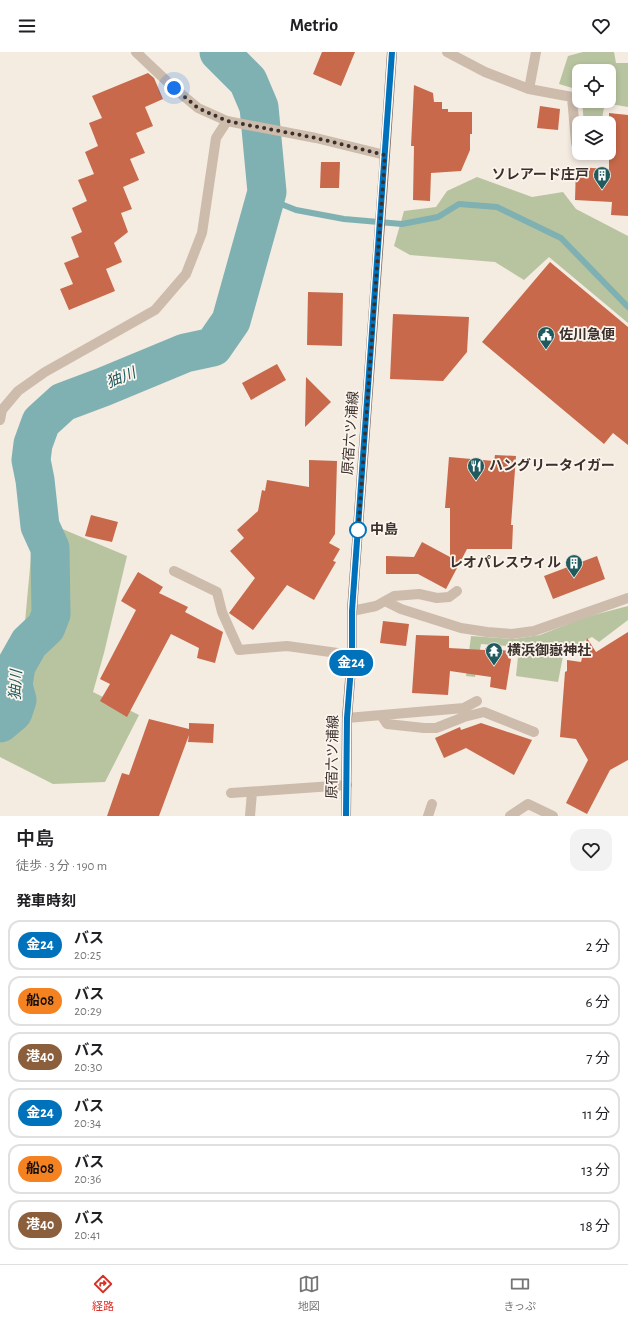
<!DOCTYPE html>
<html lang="ja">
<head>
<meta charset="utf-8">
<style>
	body { margin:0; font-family:"Alegreya Sans","Noto Sans JP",sans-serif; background:#f2f2f2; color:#202124; height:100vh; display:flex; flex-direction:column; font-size:15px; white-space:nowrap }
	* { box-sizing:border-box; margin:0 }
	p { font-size:13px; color:#757577 }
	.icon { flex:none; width:22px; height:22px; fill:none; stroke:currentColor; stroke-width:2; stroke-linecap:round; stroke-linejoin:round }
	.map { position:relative; height:764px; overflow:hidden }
	.sheet { display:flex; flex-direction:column; background:#fff; flex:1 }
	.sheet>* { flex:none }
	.badge { padding:0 8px; border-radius:13px; font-size:14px; line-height:26px }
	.fabs { position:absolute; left:572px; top:12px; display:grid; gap:8px }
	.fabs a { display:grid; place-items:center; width:44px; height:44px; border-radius:8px; background:#fff; box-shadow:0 2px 6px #0003; font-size:20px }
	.you { position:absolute; width:20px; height:20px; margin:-10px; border:3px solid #fff; border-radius:50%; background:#1a73e8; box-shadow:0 0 0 6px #1a73e833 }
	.map>.badge { position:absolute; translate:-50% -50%; box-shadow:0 0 0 2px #fff }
	h2 { padding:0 16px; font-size:15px; line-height:36px }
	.round { display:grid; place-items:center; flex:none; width:42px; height:42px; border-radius:12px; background:#f2f2f2 }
	.summary { display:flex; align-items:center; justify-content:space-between; height:68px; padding:0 16px }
	h1 { font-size:19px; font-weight:600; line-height:30px }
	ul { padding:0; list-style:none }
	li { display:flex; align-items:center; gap:12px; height:50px; margin:0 8px 6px; padding:0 8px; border:2px solid #e0e0e0; border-radius:12px }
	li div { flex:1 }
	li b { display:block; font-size:15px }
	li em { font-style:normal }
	li .badge { min-width:44px; font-weight:700; text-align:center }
	header { display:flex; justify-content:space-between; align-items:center; height:52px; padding:0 16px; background:#fff; font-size:18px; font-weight:600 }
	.dock { display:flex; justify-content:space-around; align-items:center; height:56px; border-top:1px solid #e0e0e0; background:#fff; font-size:11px; color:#757577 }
	.dock a { display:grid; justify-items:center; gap:2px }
	.dock .selected { color:#d93025 }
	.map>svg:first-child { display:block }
	.green { fill:#b8c4a0 }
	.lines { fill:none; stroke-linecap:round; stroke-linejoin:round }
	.stream { stroke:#7fb0b2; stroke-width:6 }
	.river { stroke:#7fb0b2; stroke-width:39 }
	.building { fill:#c8694b }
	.minor { stroke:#cdbbac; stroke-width:10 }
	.major { stroke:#7d675c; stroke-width:10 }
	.line-casing { stroke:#fff; stroke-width:9 }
	.line { stroke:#0072bc; stroke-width:6 }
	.walk { stroke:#3b302b; stroke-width:4; stroke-dasharray:0 7.2 }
	.stop-dot { fill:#fff; stroke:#0072bc; stroke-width:2 }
	.labels { text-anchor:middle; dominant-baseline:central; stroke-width:3.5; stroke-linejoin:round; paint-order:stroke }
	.poi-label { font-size:14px; font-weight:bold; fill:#3b302b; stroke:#fbf5ee; text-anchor:start }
	.street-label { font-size:14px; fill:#3b302b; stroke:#fbf5ee }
	.stop-label { font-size:14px; font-weight:bold; fill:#3b302b; stroke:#fbf5ee; text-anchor:start }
	.water-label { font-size:15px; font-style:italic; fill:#1f5a5e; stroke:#fbf5ee }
</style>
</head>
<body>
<header><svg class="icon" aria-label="menu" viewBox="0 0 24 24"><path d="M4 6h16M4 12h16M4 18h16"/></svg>Metrio<svg class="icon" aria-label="heart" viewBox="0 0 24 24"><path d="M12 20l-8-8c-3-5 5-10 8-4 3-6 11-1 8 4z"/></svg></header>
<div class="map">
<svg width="628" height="764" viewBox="0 0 628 764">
	<rect width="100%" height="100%" fill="#f4ebe1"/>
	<path class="green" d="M583,0h31l2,11h12v44l-23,-4 -4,20h-17l-2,-22h27v-30h-30v19l-20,-6 9,-28z
		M477,125l55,20 31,-5 13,17 52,27v87l-79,-66 -25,23 -29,-18 -85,-7 -16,-9 10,-35 32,-4 11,-16z
		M44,452l4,19 79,33 -23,97 -11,39 46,23 -34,67 -52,2 -53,-27v-75l21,-17 11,-119 -7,-28z
		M628,554v14l-29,22 -7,-5 -28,14 -6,31 -42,-6 3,-29 -38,-3 -6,33 -9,-1 5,-40 43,3 26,-4 46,-18z"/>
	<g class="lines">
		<path class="stream" d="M266,146l30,12 48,9 58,5 36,-7 21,-13 38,3 64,31 67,69"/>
		<path class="river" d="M0,671l13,-11 4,-12 -4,-15 3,-19 13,-23 17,-16 5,-13 -1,-66 -10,-22 -5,-46 -4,-20 2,-16 8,-22 22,-20 40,-15 82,-34 28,-6 18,-26 36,-129 -8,-85 -11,-26 -29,-29"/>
	</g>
	<path class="building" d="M322,0h33l-14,34 -28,-12z
		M148,21l6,5 9,21 -18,8 8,19 -17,7 9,20 -15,6 9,21 -16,7 9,22 -11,4 7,19 -14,11 8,19 -16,7 9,22 -46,19 -9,-21 13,-5 -9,-21 15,-6 -8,-20 11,-5 -10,-24 15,-7 -9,-21 16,-6 -9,-22 13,-6 -9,-23 13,-5 -10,-22z
		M414,33l19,8 1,9h8v7h6v3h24v22h-2v16l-9,21 -30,2 -1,28 -17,-1 1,-54h-3z
		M540,54l20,3 -2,21 -21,-2z
		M609,61l19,2v101l-17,-1 1,-13 -37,-2 1,-33 33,2z
		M321,110h19l-1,26h-19z
		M550,210l78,65v118l-15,-12 -9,11 -122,-102z
		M308,240l35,1 -1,53 -35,-1z
		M393,262l76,3 -2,35 -24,29 -53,-2z
		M277,312l9,16 -35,20 -9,-17z
		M306,325l25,25 -26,25z
		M495,403l21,1 -5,69h2l-1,24h-45l-21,40 -28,-15h-32v-18l28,1 8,-15 28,15v-49h-5l4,-51 45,4z
		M309,408l28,1 -2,73 -6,9 11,6 -7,12 3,1 -22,38 -27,-15 -34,45 -24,-17 26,-35 -25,-27 14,-13 -7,-8 21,-19 4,-21 3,1 2,-11 42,7z
		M91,463l27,7 -6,20 -27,-6z
		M597,504l8,23 -52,20 -9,-23z
		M138,520l25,15 -4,6 29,14 -3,5 38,20 -8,31 -18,-5 2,-10 -28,-14 -44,83 -27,-16 10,-17 -10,-5 36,-69 -15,-9z
		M383,569l26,3 -3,22 -26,-3z
		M628,580v128l-18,10 -23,44 -21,-11 22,-43 -12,-21 -16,-2 5,-65 2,-1v-11l14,2 6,-24 9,14z
		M416,583l33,1v12l36,2v-2l24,3 -1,7 3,1 -5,31 -16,-3 1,-10 -41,-6 -2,24 -36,-2z
		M149,667l40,10v-6l25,1 -1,19 -25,-1 1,-7 -30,81h-52l15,-43 7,2z
		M481,671l51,17 -18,35 -48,-27 -22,10 -9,-20 25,-11 1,3z"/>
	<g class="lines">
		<path class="minor" d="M136,0l38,36 24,20 29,13 89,17 69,17
			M447,0l38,20 44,17 43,8 4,46
			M529,37l7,-37
			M0,368l2,-10 16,-19 27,-19 110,-62 31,-36 16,-41 14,-95 11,-17
			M174,519l43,21 5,20 17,38 48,-4 65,9
			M385,549l16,8 60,19 26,4 25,2 22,-3 94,-33
			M352,559l24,-5 18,-10 25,-2 18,4 12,-1 8,-6
			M381,663l6,9 37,4h12l28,-11 20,-5 50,20
			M347,666l117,-10 13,-7
			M231,741l116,-8
			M250,764l2,-24
			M428,764l4,-12
			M510,764l18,-12 25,12"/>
		<path class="major" d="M346,764l1,-98 5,-63v-44l33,-456 7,-103"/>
	</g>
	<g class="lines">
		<g class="line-casing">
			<path id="line" d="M346,764l1,-98 5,-63v-44l40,-559"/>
		</g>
		<use href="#line" class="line"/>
		<path class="walk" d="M174,36l24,20 29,13 89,17 69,17 -27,378v-3"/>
	</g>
	<defs>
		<g id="building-pin" transform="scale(0.9)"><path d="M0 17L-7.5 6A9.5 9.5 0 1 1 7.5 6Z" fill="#1f5a5e" stroke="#fbf5ee"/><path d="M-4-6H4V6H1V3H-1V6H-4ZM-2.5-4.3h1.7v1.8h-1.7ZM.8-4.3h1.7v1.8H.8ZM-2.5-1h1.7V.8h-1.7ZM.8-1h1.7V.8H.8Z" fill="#fff"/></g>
		<g id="civic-pin" transform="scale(0.9)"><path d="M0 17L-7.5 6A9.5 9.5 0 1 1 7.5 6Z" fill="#1f5a5e" stroke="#fbf5ee"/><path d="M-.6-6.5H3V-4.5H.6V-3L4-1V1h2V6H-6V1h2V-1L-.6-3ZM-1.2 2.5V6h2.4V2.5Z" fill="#fff"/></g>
		<g id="restaurant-pin" transform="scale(0.9)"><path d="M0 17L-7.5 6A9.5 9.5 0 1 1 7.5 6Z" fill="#1f5a5e" stroke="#fbf5ee"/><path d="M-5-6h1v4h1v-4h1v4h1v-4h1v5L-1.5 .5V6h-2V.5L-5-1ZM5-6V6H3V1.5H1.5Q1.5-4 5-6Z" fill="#fff"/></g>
		<g id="temple-pin" transform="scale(0.9)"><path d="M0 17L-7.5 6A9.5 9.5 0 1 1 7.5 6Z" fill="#1f5a5e" stroke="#fbf5ee"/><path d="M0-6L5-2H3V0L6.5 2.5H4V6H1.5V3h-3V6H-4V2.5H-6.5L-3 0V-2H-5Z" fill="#fff"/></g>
	</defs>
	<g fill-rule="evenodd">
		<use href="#building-pin" x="602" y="123"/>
		<use href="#civic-pin" x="546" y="283"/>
		<use href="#restaurant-pin" x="476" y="414"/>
		<use href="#building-pin" x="574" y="511"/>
		<use href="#temple-pin" x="494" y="599"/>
	</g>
	<circle class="stop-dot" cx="358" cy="478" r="8"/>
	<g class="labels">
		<g class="poi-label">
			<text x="589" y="123" text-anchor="end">ソレアード庄戸</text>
			<text x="559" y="283">佐川急便</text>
			<text x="489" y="414">ハングリータイガー</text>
			<text x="561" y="511" text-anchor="end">レオパレスウィル</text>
			<text x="507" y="599">横浜御嶽神社</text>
		</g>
		<g class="street-label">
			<text transform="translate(351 381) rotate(-86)">原宿六ツ浦線</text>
			<text transform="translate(333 705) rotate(-89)">原宿六ツ浦線</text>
		</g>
		<g class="stop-label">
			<text x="370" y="478">中島</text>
		</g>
		<g class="water-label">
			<text transform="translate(121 326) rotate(-22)">㹨川</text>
			<text transform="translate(16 633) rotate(-87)">㹨川</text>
		</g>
	</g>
</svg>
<div class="fabs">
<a><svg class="icon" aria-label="locate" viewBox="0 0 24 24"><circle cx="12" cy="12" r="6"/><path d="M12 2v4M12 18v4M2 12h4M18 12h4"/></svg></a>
<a><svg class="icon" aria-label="layers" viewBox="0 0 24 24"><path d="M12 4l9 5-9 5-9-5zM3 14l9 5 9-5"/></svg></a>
</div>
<div class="you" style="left:174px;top:36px"></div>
<b class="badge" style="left:351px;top:611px;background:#0072bc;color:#fff">金24</b>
</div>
<section class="sheet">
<div class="summary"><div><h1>中島</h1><p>徒歩 · 3 分 · 190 m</p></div><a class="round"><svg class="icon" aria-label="heart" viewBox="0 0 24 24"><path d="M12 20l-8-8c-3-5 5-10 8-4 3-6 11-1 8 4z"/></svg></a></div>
<h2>発車時刻</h2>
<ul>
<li><span class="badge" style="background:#0072bc;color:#fff">金24</span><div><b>バス</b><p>20:25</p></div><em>2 分</em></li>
<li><span class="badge" style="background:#f58220;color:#111">船08</span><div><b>バス</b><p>20:29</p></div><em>6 分</em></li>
<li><span class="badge" style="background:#8b5e3c;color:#fff">港40</span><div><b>バス</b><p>20:30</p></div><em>7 分</em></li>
<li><span class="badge" style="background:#0072bc;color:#fff">金24</span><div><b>バス</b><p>20:34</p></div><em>11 分</em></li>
<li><span class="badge" style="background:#f58220;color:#111">船08</span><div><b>バス</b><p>20:36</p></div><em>13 分</em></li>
<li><span class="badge" style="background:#8b5e3c;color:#fff">港40</span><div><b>バス</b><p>20:41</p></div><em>18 分</em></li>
</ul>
</section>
<nav class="dock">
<a class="selected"><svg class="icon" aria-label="directions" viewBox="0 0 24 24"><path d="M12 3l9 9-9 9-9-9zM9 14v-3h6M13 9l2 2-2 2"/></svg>経路</a>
<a><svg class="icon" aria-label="map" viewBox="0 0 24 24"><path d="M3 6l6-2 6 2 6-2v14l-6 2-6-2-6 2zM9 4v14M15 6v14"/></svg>地図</a>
<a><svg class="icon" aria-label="tickets" viewBox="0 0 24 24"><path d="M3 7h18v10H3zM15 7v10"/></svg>きっぷ</a>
</nav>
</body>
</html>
